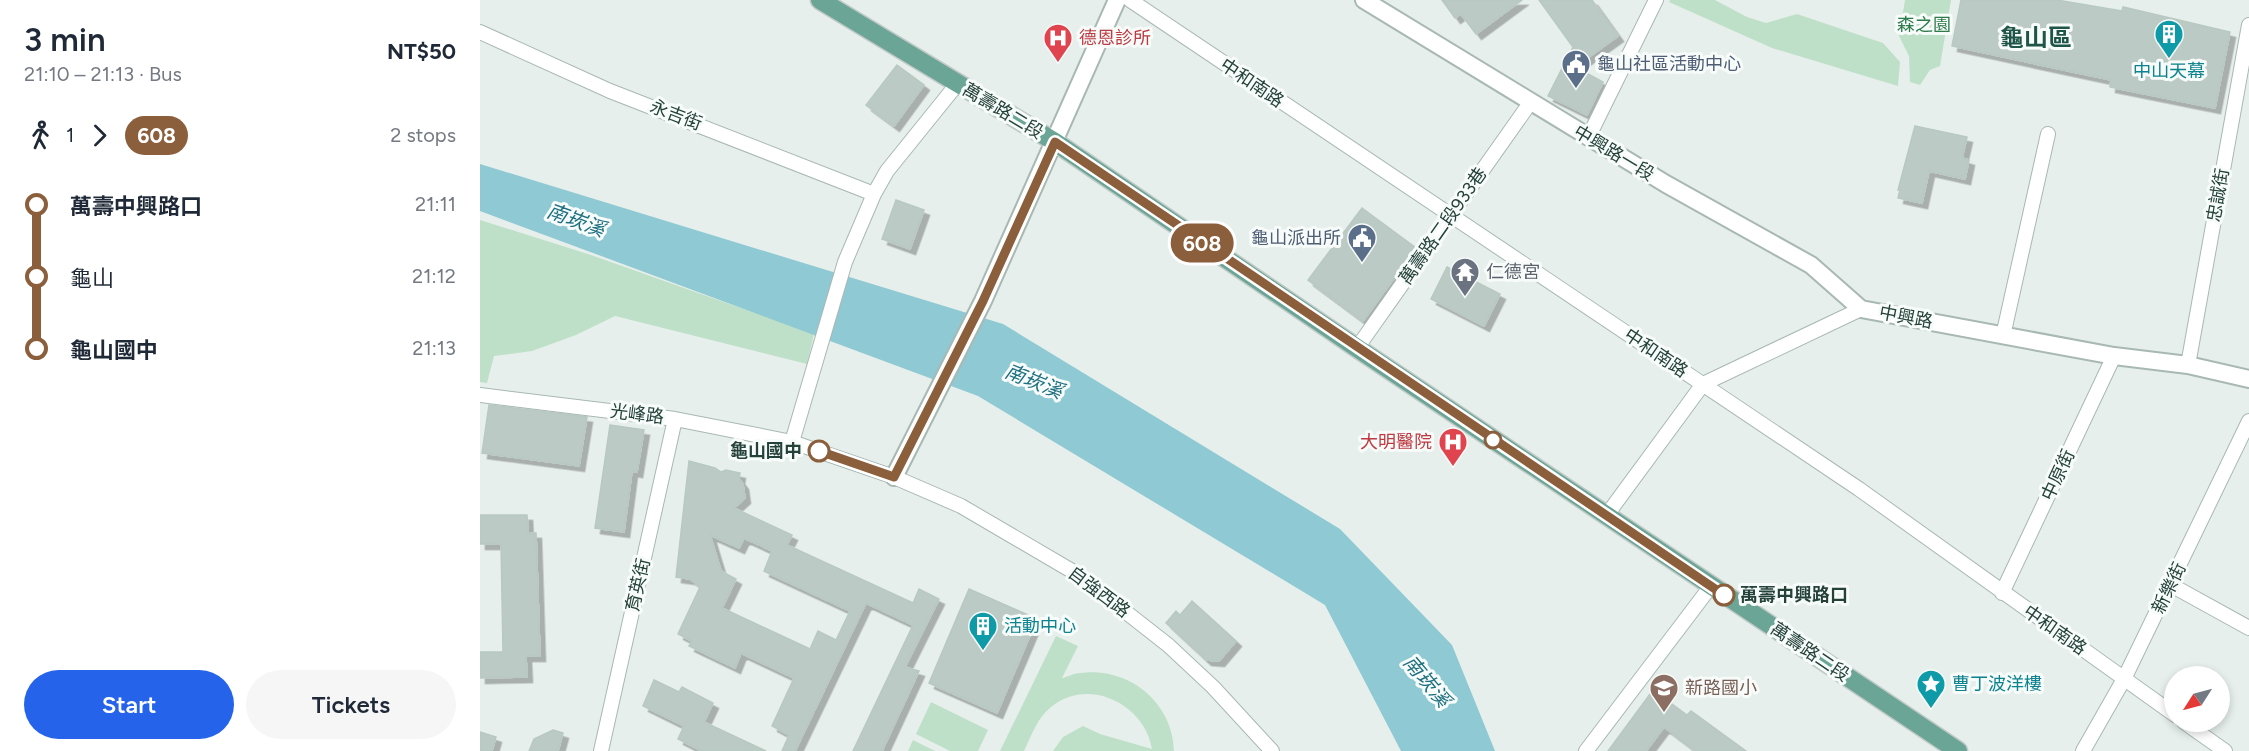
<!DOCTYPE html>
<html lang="en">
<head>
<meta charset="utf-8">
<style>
	body { margin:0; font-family:Figtree,"Noto Sans TC",sans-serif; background:#f6f6f7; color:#1f2937; height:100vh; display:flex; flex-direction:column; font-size:22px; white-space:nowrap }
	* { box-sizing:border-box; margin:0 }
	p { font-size:20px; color:#747a83 }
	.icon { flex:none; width:33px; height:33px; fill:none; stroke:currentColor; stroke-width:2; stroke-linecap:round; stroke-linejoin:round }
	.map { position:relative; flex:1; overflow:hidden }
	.side { display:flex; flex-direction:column; background:#fff; width:480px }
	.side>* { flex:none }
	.badge { padding:0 12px; border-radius:20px; font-size:21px; line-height:39px }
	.needle { width:39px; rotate:234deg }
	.buttons { position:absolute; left:1684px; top:666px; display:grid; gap:12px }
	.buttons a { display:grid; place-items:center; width:66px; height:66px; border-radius:50%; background:#fff; box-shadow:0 3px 9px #0003; font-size:30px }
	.map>.badge { position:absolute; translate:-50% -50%; box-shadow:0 0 0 3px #fff }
	.legs { display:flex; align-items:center; gap:9px; height:66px; padding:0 24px; font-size:20px }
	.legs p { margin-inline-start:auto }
	.head { display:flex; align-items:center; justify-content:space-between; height:102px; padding:0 24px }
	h1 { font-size:33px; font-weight:600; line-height:45px }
	.button { display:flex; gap:12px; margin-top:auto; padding:12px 24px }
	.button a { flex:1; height:69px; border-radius:36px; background:#2563eb; color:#fff; font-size:24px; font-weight:600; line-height:69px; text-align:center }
	.button a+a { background:#f6f6f7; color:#1f2937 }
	ul { padding:0 24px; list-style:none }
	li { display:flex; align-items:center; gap:21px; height:72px; font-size:22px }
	li i { display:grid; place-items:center; width:9px; height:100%; margin:0 8px; background:currentColor }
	li i::after { content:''; width:15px; height:15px; margin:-8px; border:4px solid; border-radius:50%; background:#fff }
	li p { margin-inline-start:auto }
	li:first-child i { background:linear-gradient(#0000 50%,currentColor 0) }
	li:last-child i { background:linear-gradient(currentColor 50%,#0000 0) }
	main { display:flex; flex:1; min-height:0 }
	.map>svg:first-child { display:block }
	.green { fill:#bfe0c8 }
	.water { fill:#8ec9d4 }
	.building { fill:#bbcac4; stroke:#b8c9c2; stroke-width:1.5; fill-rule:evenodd; filter:url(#shadow) }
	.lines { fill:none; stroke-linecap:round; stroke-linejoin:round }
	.minor-casing { stroke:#a8b8b2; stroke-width:16 }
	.tertiary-casing { stroke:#a8b8b2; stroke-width:20 }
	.primary-casing { stroke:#c2cac8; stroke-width:21 }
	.minor { stroke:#fff; stroke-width:14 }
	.tertiary { stroke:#fff; stroke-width:16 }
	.primary { stroke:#6aa596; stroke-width:18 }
	.line-1-casing { stroke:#fff; stroke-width:14 }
	.line-1 { stroke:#8b5e3c; stroke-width:9 }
	.stop-1-dot { fill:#fff; stroke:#8b5e3c; stroke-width:3 }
	.labels { text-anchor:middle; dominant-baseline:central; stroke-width:6; stroke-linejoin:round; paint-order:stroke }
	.park-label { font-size:18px; fill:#2d7a4b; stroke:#f7fbf9 }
	.health-label { font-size:18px; fill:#be3a42; stroke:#f7fbf9; text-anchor:start }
	.service-label { font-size:18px; fill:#4e5e75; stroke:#f7fbf9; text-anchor:start }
	.culture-label { font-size:18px; fill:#0d838f; stroke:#f7fbf9; text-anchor:start }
	.street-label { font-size:18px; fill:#24423a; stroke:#f7fbf9 }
	.worship-label { font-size:18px; fill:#5b616d; stroke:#f7fbf9; text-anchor:start }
	.stop-label { font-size:18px; font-weight:bold; fill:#24423a; stroke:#f7fbf9; text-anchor:end }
	.education-label { font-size:18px; fill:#785e54; stroke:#f7fbf9; text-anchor:start }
	.water-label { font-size:20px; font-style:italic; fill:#1c6f80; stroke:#f7fbf9 }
	.district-label { font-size:24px; font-weight:bold; fill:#1f5548; stroke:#f7fbf9 }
</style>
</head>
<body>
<main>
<section class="side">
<div class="head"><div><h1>3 min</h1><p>21:10 – 21:13 · Bus</p></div><b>NT$50</b></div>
<div class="legs"><svg class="icon" aria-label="walk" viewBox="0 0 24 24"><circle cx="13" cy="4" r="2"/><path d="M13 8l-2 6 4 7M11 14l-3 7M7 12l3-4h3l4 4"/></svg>1<svg class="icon" aria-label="forward" viewBox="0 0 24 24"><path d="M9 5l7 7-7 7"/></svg><b class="badge" style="background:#8b5e3c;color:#fff">608</b><p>2 stops</p></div>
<ul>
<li><i style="color:#8b5e3c"></i><b>萬壽中興路口</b><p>21:11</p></li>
<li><i style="color:#8b5e3c"></i><span>龜山</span><p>21:12</p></li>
<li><i style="color:#8b5e3c"></i><b>龜山國中</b><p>21:13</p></li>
</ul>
<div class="button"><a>Start</a><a>Tickets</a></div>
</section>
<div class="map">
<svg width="1769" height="751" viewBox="0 0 1769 751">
	<defs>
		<filter id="shadow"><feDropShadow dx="5.5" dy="5.5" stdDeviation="0" flood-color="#0004"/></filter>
	</defs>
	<rect width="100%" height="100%" fill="#e6efeb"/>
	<path class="green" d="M1190,0h45l32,17 19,6 31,-9 86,29 17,19 -2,24 -126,-38 -103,-46z
		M1425,0h46l-11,66 -10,4 -10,15 -10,-3 -1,-26 -10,-20z
		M0,220l111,35 223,79 -7,30 -192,-48 -39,19 -44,16 -38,5 -7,27 -7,-1z
		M576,636l22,10 -16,32c6,-1 12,-5 18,-5 48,-7 93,29 94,78h-121l10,-14 20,-11 17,8 52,15c-7,-45 -64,-73 -101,-42 -13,10 -20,29 -27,44h-24z
		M451,702l57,28 -10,21h-28l-34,-17z
		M433,740l22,11h-27z"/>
	<path class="water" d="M0,164l523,160 337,205 112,116 43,106h-94l-76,-146 -347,-209 -498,-185z"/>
	<path class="building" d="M962,0h80l-46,34 -15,-20 -6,4z
		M1059,0h53l26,36 -43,31 28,15 -16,33 -39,-19 25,-49z
		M1481,0h96l65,11 1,-4 107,25 -15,76 -105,-21 1,-7 -159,-34z
		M417,65l27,20 -30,41 -28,-21z
		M1435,126l52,11 -5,21 7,2 -4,19 -36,-8 -7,32 -24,-5 2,-8h-2z
		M416,200l28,10 -14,39 -28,-10z
		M882,208l54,40 -53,73 -55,-41z
		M967,267l53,27 -16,32 -53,-27z
		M9,405l98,12 -8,49 -97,-13z
		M130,425l34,5 -7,42 -5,-1 -8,61 -29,-4z
		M209,461l26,7 6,4 5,-2 14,3 -1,6 4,5 2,14 -11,10 58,27 -5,10 126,58 6,-14 20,10 -34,68 14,4 -37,80h-29l60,-126 -47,-22 -71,148h-13l7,-16 -17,-9 22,-48 -53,-25 -6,15 -46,-22 3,-5 -14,-7 22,-47 -10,-8 -14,-2zM230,535l29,13 5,-10 28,13 -8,20 86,40 -14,29 -18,-9 -8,18 -88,-41 14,-29 -15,-8z
		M0,515h47l1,18h8l4,123h-14l1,21 -47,1v-26h23l-2,-108h-21z
		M489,589l68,30 -40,94 -68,-30z
		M712,601l44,40 -17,20 -13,-1 -40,-37 10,-12 4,4z
		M174,680l25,12 3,-5 31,16 -9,19 62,29h-64l-24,-12 6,-13 -41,-20z
		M1173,690l34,25 4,-4 55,40h-50l-32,-24 -18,24h-38z
		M73,730l10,3 -5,18h-29l5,-12z
		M0,732l16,5 -4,14h-12z"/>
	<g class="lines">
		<g class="minor-casing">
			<path id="minor" d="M650,0l729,489 316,226
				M0,32l130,59 264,103
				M1108,138l68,-138
				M1523,336l45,-202
				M877,348l173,-245
				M1708,365l61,-340
				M0,395l195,24 117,23 102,35 67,29 111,65 50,38 46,36 45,42 59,64
				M312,442l53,-180 29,-68 13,-23 71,-88
				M1126,516l97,-132 158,-75
				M1691,585l78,43
				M1522,593l112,-237
				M1704,722l41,29
				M121,751l74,-332
				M1106,751l125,-165
				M1603,751l41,-72 125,-258"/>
		</g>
		<g class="tertiary-casing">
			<path id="tertiary" d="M884,0l302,184 145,81 50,44 253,47 74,9 61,14
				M414,477l89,-176 134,-301"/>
		</g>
		<g class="primary-casing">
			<path id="primary" d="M340,0l235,142 302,206 601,403"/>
		</g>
		<use href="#minor" class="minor"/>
		<use href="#tertiary" class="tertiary"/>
		<use href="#primary" class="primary"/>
	</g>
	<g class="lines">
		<g class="line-1-casing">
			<path id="line-1" d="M339,451l75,26 89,-176 72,-159 669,453"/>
		</g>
		<use href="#line-1" class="line-1"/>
	</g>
	<defs>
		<g id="building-pin" transform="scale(1.5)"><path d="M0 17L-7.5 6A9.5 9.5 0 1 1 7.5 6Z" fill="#0f9aa8" stroke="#f7fbf9"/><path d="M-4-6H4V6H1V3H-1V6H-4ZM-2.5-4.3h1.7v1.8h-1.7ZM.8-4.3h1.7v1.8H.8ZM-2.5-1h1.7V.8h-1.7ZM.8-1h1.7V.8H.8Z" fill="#fff"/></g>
		<g id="hospital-pin" transform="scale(1.5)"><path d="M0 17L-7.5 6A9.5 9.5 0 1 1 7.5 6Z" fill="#e0444e" stroke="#f7fbf9"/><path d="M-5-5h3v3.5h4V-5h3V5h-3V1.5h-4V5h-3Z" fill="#fff"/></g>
		<g id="civic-pin" transform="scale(1.5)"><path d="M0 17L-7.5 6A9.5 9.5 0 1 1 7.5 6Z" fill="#5c6f8a" stroke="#f7fbf9"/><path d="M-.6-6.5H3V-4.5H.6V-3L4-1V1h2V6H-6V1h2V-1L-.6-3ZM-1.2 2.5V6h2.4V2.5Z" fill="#fff"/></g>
		<g id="temple-pin" transform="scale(1.5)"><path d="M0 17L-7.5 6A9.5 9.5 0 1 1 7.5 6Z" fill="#6b7280" stroke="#f7fbf9"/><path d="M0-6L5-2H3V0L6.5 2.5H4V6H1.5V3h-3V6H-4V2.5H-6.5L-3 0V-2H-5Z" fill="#fff"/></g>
		<g id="sight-pin" transform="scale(1.5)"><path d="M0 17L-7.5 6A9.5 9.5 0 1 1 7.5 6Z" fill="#0f9aa8" stroke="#f7fbf9"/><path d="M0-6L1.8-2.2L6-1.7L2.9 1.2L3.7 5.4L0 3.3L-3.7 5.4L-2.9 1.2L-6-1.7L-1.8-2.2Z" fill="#fff"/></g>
		<g id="school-pin" transform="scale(1.5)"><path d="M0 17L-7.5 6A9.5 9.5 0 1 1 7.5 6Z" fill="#8d6e63" stroke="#f7fbf9"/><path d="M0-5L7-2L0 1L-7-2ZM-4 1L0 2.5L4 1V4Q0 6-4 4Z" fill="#fff"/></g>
	</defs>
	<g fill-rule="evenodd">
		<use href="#building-pin" x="1689" y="34"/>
		<use href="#hospital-pin" x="578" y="38"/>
		<use href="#civic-pin" x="1096" y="64"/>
		<use href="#civic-pin" x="882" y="238"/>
		<use href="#temple-pin" x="985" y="272"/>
		<use href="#hospital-pin" x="973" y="442"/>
		<use href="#building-pin" x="503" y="626"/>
		<use href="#sight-pin" x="1451" y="684"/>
		<use href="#school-pin" x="1184" y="688"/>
	</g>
	<g class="stop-1-dot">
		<circle cx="1013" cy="440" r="8"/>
		<circle cx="339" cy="451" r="10"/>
		<circle cx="1244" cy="595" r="10"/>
	</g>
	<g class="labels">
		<g class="park-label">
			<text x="1444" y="25">森之園</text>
		</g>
		<g class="health-label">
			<text x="599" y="38">德恩診所</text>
			<text x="952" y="442" text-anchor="end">大明醫院</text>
		</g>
		<g class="service-label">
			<text x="1117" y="64">龜山社區活動中心</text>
			<text x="861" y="238" text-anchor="end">龜山派出所</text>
		</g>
		<g class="culture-label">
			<text x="1689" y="71" text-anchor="middle">中山天幕</text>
			<text x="524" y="626">活動中心</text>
			<text x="1472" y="684">曹丁波洋樓</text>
		</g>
		<g class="street-label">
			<text transform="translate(772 83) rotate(34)">中和南路</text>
			<text transform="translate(523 111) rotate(31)">萬壽路二段</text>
			<text transform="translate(196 115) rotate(21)">永吉街</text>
			<text transform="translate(1134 153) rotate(31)">中興路一段</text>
			<text transform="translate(1738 195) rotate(-80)">忠誠街</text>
			<text transform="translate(963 226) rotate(-55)">萬壽路二段933巷</text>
			<text transform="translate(1426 317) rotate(11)">中興路</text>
			<text transform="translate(1176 353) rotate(34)">中和南路</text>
			<text transform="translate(157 414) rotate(7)">光峰路</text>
			<text transform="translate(1578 475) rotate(-65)">中原街</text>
			<text transform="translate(158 585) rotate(-77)">育英街</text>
			<text transform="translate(1689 588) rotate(-64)">新樂街</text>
			<text transform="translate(619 592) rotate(37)">自強西路</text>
			<text transform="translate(1575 630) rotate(35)">中和南路</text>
			<text transform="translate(1330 652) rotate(34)">萬壽路二段</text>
		</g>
		<g class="worship-label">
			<text x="1006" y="272">仁德宮</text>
		</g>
		<g class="stop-label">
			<text x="322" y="451">龜山國中</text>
			<text x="1260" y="595" text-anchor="start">萬壽中興路口</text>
		</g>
		<g class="education-label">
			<text x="1205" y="688">新路國小</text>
		</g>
		<g class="water-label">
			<text transform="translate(96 220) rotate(20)">南崁溪</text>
			<text transform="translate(554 381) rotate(22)">南崁溪</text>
			<text transform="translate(947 681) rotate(50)">南崁溪</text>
		</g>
		<g class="district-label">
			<text x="1556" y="37">龜山區</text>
		</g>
	</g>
</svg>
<div class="buttons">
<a><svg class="needle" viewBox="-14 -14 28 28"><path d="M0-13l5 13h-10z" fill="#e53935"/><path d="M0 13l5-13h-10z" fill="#747a83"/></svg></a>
</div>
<b class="badge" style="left:722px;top:243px;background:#8b5e3c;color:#fff">608</b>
</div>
</main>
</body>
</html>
